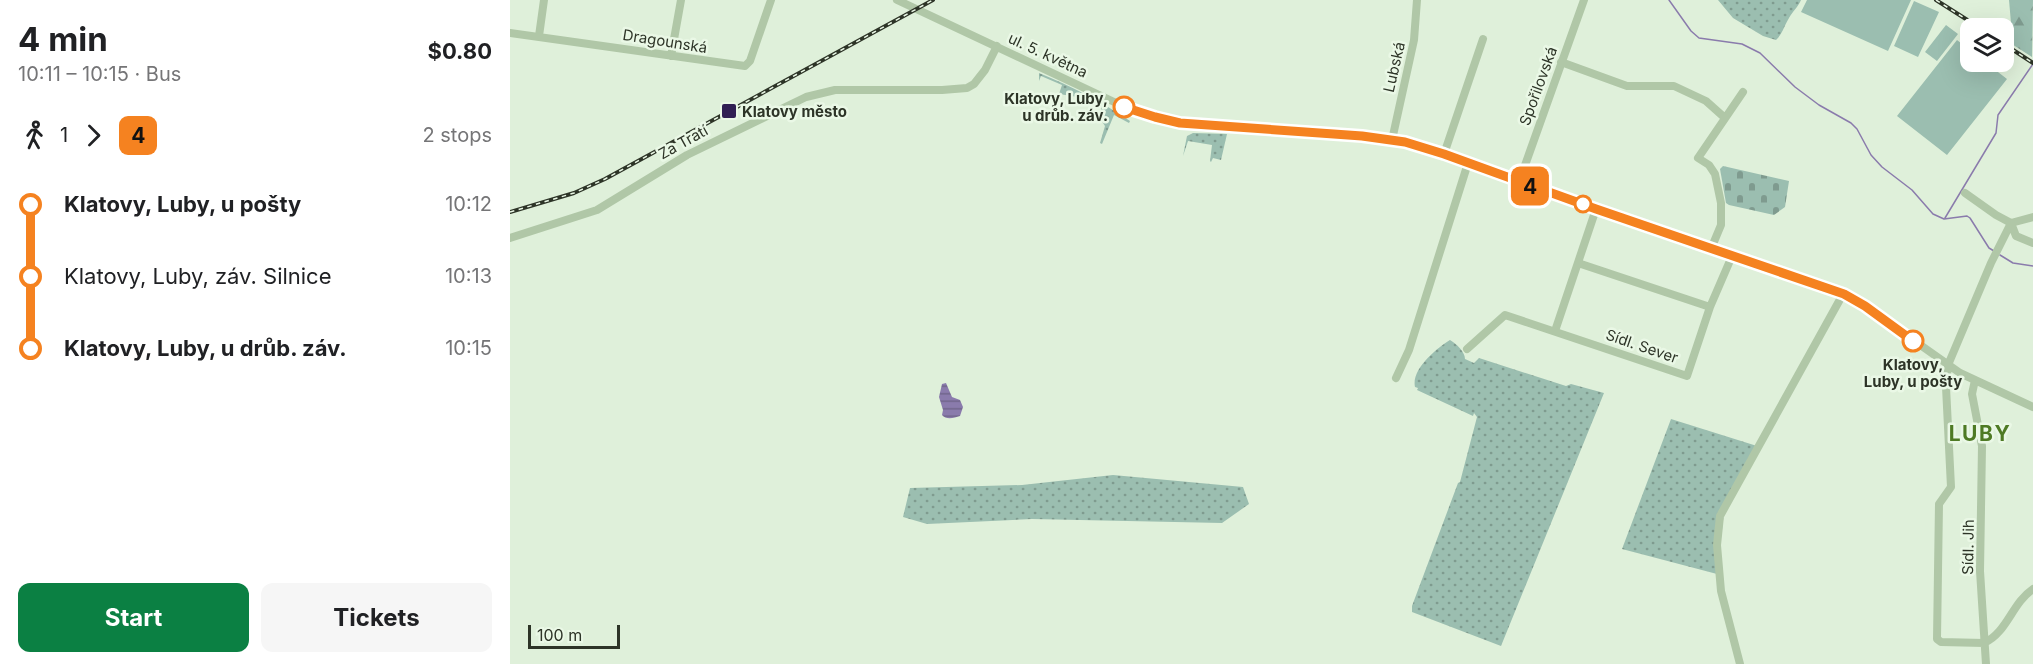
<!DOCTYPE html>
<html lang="en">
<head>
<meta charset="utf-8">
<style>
	body { margin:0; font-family:Inter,sans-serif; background:#f6f6f6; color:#202124; height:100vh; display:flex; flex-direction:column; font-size:22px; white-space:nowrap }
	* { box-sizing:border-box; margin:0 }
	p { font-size:20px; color:#757577 }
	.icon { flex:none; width:33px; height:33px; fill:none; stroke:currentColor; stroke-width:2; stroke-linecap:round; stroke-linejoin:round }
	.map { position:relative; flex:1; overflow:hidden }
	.drawer { display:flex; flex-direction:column; background:#fff; width:510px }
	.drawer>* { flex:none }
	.badge { padding:0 12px; border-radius:9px; font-size:21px; line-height:39px }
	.buttons { position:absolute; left:1450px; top:18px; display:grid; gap:12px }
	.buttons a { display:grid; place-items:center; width:54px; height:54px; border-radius:12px; background:#fff; box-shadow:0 6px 24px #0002; font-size:30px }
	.scale { position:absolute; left:18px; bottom:15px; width:92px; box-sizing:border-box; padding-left:6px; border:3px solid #2d3427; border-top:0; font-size:16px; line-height:21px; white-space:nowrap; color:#2d3427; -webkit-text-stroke:4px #eaf8e6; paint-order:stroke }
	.map>.badge { position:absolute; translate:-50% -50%; box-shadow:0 0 0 3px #fff }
	.legs { display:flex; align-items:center; gap:9px; height:66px; padding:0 18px; font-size:20px }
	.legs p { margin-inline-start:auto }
	.overview { display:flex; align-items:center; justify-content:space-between; height:102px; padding:0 18px }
	h1 { font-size:33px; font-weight:700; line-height:45px }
	.cta { display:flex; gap:12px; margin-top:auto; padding:12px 18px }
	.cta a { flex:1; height:69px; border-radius:12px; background:#0b8043; color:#fff; font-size:24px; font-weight:700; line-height:69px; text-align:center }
	.cta a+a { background:#f6f6f6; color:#202124 }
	ul { padding:0 18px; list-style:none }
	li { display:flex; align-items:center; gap:21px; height:72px; font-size:22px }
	li i { display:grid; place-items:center; width:9px; height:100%; margin:0 8px; background:currentColor }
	li i::after { content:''; width:15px; height:15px; margin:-8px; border:4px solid; border-radius:50%; background:#fff }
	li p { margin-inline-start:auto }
	li:first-child i { background:linear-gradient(#0000 50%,currentColor 0) }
	li:last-child i { background:linear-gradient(currentColor 50%,#0000 0) }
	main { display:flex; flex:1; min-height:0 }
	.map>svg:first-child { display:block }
	.grass { fill:url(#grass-dots) }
	.forest { fill:url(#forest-firs) }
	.cemetery { fill:url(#cemetery-stones) }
	.garden { fill:#9bbeb0 }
	.water { fill:url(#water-rules) }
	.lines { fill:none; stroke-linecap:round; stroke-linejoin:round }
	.stream { stroke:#8a7bac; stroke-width:1.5 }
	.minor { stroke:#b0c7a7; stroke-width:8 }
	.rail-casing { stroke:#2d3427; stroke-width:4 }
	.rail { stroke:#eaf8e6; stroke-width:1.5; stroke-dasharray:4.5; stroke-linecap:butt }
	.line-1-casing { stroke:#fff; stroke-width:14 }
	.line-1 { stroke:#f58220; stroke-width:9 }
	.stop-1-dot { fill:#fff; stroke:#f58220; stroke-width:3 }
	.poi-dot { fill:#301f53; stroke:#eaf8e6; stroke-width:2 }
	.labels { text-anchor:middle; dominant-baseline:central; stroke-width:5; stroke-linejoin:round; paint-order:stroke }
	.street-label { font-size:15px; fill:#2d3427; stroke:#eaf8e6 }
	.stop-label { font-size:15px; font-weight:bold; fill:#2d3427; stroke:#eaf8e6; text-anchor:end }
	.poi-label { font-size:15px; font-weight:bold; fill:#2d3427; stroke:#eaf8e6; text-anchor:start }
	.district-label { font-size:21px; font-weight:bold; letter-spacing:1.5px; fill:#4e7a24; stroke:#eaf8e6 }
</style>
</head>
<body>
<main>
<section class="drawer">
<div class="overview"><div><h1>4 min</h1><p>10:11 – 10:15 · Bus</p></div><b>$0.80</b></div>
<div class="legs"><svg class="icon" aria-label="walk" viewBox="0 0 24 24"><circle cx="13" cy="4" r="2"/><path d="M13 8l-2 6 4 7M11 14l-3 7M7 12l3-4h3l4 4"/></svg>1<svg class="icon" aria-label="forward" viewBox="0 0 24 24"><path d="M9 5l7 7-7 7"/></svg><b class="badge" style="background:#f58220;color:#111">4</b><p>2 stops</p></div>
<ul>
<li><i style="color:#f58220"></i><b>Klatovy, Luby, u pošty</b><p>10:12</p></li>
<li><i style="color:#f58220"></i><span>Klatovy, Luby, záv. Silnice</span><p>10:13</p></li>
<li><i style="color:#f58220"></i><b>Klatovy, Luby, u drůb. záv.</b><p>10:15</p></li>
</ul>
<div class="cta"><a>Start</a><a>Tickets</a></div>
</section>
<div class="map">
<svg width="1523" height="664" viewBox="0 0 1523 664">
	<defs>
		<pattern id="grass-dots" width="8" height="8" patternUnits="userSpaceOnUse" patternTransform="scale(1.5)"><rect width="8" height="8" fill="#9bbeb0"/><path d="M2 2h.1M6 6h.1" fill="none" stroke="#7f9b8f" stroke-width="1.8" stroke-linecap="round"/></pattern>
		<pattern id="forest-firs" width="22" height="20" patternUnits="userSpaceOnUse" patternTransform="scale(1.5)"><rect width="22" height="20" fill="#9bbeb0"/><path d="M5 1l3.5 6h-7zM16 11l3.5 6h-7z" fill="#7f9b8f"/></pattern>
		<pattern id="cemetery-stones" width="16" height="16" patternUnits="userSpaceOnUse" patternTransform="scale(1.5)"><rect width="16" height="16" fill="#9bbeb0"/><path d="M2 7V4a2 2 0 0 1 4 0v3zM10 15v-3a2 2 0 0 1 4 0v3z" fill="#7f9b8f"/></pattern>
		<pattern id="water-rules" width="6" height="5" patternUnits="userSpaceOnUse" patternTransform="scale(1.5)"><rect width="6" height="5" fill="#8a7bac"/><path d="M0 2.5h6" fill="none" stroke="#71668c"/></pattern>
	</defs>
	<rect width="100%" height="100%" fill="#dff0da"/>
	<path class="grass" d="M1208,0h83c-3,7 -8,11 -12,18 -5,8 -6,15 -13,22l-13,-4 -30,-18z
		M529,73c32,13 62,28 91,48l-1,2 -15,-8 -12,29 -2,-1 5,-17 -4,-6v-13l-23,-10 -19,-3 3,-9 -21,-9 -2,5z
		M683,133l34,1 -6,26 -8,-2 -2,4 -1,-1 2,-16 -24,-4 -5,15 4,-20z
		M940,340c7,4 15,12 15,19l9,4 5,-5 87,28 5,-2 33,9 -103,253 -89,-34v-6l46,-123 2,-1 17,-65 -3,-4 -1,3 -56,-26 1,-2 -3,-1c-4,-18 22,-39 35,-47z
		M1161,419l86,27 -32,57 -8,71 -95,-25z
		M603,475l130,12 6,17 -27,19 -190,-4 -105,5 -24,-7 7,-29 112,-3z"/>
	<path class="forest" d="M1499,0h24l-1,57 -28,-18v-11h-15l22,-5z"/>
	<path class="cemetery" d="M1213,166l66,15 -4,26 -11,8 -45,-10 -3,-2 -6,-34z"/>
	<path class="garden" d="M1297,0h104l-23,51 -87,-39z
		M1404,1l25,11 -21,45 -24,-11z
		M1436,25l12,9 -21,27 -12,-9z
		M1447,40l14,11v11h14l22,17 -60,76 -50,-39z"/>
	<path class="water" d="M436,383l6,14 8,3 3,7 -3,9c-6,2 -14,4 -18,-1l1,-5 -4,-13 3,-13z"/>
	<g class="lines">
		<path class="stream" d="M1159,0l22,31 8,7 43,6 18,9 35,34 24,18 32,18 6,6 14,26 11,12 30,23 21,24 11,5 23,-3 3,2 19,30 5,3
			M1435,218l51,-85 2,-18 35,-51
			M1490,255l13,8 20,3"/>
		<path class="minor" d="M387,0l215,101c94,43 201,19 299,43l425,148 29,14 95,67 73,34
			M0,33l235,33 5,-5 21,-61
			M29,36l5,-36
			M161,56l10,-56
			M1051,62l66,24h47l32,15 19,17
			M882,140l22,-100 3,-40
			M934,154l39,-115
			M1009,182l65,-182
			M1455,193l31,22 15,8 22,-6
			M1501,223l-20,40 -43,102 -2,22 5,100 -12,17 -2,135 4,3 43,1c23,-10 28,-40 49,-54
			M1501,223l5,13 17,7
			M0,238l87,-28 90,-55 119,-58 29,-7h107l25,-2 7,-4 11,-14 12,-24
			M1201,249l10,-24v-22l-6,-29 -6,-9 -11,-7 45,-66
			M1068,263l132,44
			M1045,331l41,-122
			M957,349l38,-34 182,61 23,-69 22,-51
			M886,378l13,-28 59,-187
			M1465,380l-3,14 10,52 -2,125 6,93
			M1230,664l-19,-73 -4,-46 3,-29 123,-222"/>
		<g class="rail-casing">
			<path id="rail" d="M1426,0l44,28
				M1494,44l29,19
				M0,212l64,-19 31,-14 328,-179"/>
		</g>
		<use href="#rail" class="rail"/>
	</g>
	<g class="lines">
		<g class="line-1-casing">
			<path id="line-1" d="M614,107l31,10 25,6 182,13 43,6 39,12 152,55 248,85 21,12 48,35"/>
		</g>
		<use href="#line-1" class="line-1"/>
	</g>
	<g class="stop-1-dot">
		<circle cx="614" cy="107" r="10"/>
		<circle cx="1073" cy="204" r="8"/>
		<circle cx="1403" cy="341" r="10"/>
	</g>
	<rect class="poi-dot" x="211" y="103" width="16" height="16" rx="3"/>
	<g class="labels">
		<g class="street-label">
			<text transform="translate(155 41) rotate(9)">Dragounská</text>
			<text transform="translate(538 55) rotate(25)">ul. 5. května</text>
			<text transform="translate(884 67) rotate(-77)">Lubská</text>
			<text transform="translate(1028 86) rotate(-70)">Spořilovská</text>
			<text transform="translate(173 142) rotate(-29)">Za Tratí</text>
			<text transform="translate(1132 346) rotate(19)">Sídl. Sever</text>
			<text transform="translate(1458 547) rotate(-89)">Sídl. Jih</text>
		</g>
		<g class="stop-label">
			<text x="598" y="98">Klatovy, Luby,<tspan x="598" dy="17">u drůb. záv.</tspan></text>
			<text x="1403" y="364" text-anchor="middle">Klatovy,<tspan x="1403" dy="17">Luby, u pošty</tspan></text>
		</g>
		<g class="poi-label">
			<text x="232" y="111">Klatovy město</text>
		</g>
		<g class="district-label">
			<text x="1470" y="433">LUBY</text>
		</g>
	</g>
</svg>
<div class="buttons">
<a><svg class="icon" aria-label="layers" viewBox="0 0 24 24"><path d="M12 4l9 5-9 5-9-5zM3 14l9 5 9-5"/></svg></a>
</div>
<div class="scale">100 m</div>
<b class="badge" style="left:1020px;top:186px;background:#f58220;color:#111">4</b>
</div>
</main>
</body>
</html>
